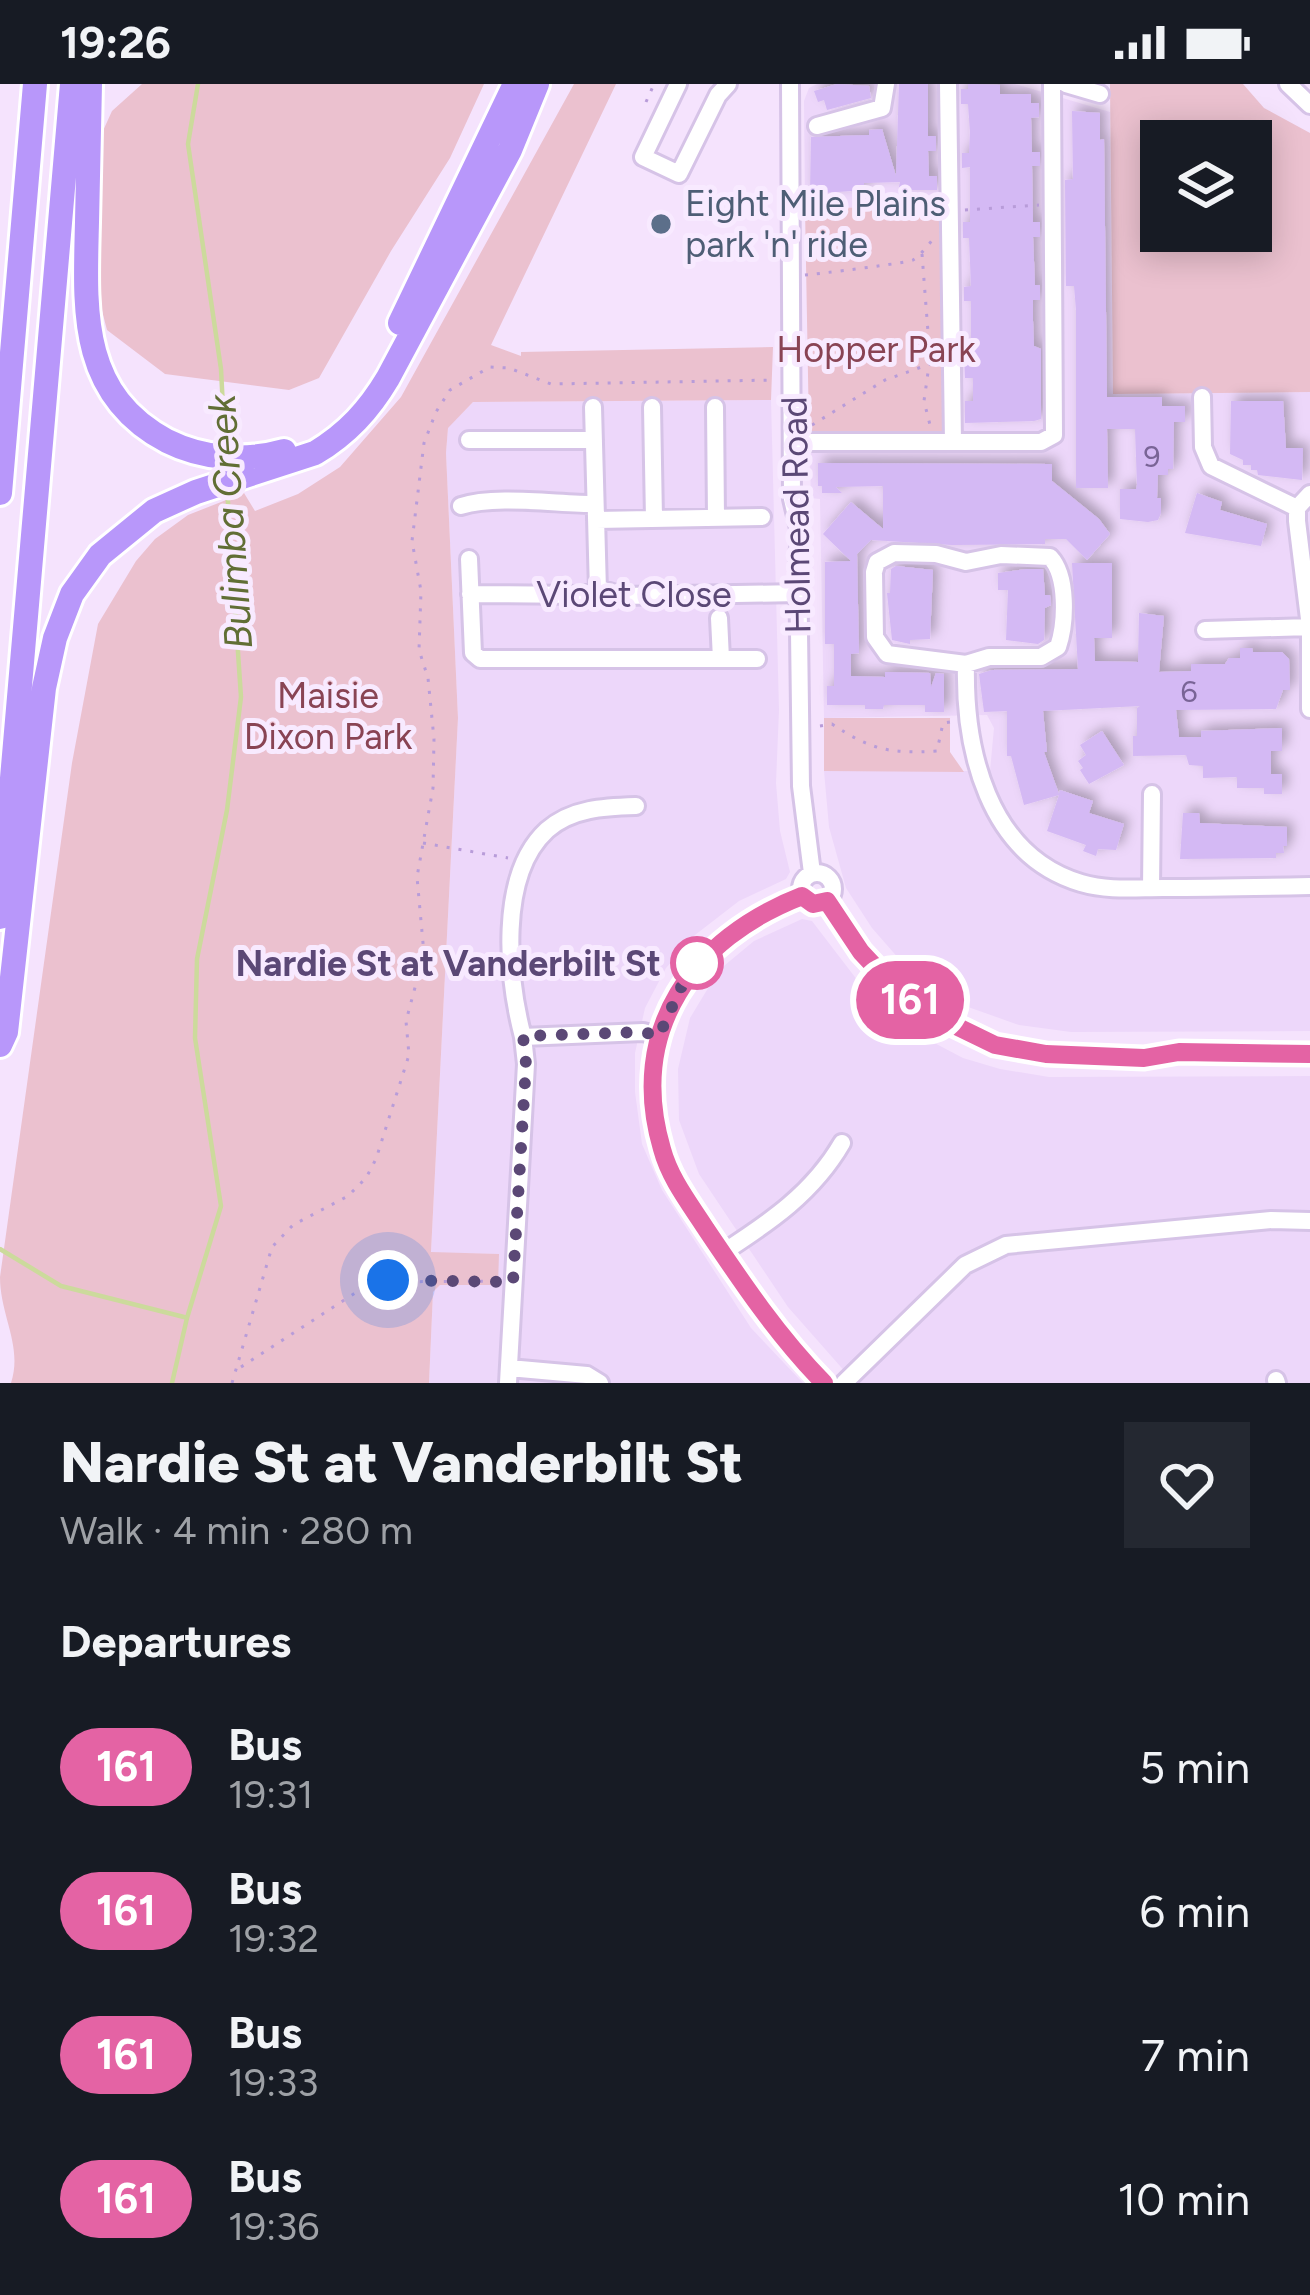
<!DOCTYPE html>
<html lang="en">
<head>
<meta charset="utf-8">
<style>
	body { margin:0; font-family:Figtree,sans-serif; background:#242831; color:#f1f3f6; height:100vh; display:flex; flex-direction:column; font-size:45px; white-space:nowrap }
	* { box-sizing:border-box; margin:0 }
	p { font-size:39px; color:#9ea1a6 }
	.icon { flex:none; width:66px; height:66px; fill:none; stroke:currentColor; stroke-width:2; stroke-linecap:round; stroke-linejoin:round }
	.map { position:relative; height:1299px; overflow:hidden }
	.side { display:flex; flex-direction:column; background:#171b24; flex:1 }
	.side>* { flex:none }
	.badge { padding:0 24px; border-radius:39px; font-size:42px; line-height:78px }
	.controls { position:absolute; left:1140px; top:36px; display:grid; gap:24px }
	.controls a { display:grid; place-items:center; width:132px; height:132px; border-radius:0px; background:#171b24; box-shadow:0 6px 30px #0003; font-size:60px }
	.you { position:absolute; width:60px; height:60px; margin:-30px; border:9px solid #fff; border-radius:50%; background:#1a73e8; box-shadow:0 0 0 18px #1a73e833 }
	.map>.badge { position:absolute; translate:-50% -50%; box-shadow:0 0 0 6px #fff }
	h2 { padding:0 60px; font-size:45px; line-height:108px }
	.round { display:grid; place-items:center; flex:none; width:126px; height:126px; border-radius:0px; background:#242831 }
	.overview { display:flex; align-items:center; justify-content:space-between; height:204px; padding:0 60px }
	h1 { font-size:57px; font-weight:800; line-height:90px }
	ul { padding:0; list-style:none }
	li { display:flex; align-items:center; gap:36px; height:144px; padding:0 60px }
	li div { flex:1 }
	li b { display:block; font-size:45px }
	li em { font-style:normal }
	li .badge { min-width:132px; font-weight:700; text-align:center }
	.status { display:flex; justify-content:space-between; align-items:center; height:84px; padding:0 60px; background:#171b24; direction:ltr }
	.status svg { height:33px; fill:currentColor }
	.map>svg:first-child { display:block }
	.residential { fill:#edd7fa }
	.green { fill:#ebc1cf; fill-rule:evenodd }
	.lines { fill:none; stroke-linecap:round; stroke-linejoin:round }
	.stream { stroke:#ccda9c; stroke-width:4.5 }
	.building { fill:#d4b9f4; filter:url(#shadow) }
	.minor-casing { stroke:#d6c3e7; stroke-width:22 }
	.highway-casing { stroke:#fff; stroke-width:30 }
	.path { stroke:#b89cd9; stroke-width:3; stroke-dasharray:3 9; stroke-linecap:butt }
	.minor { stroke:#fff; stroke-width:16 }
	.highway { stroke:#b897fa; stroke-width:24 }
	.line-casing { stroke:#fff; stroke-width:27 }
	.line { stroke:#e463a4; stroke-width:18 }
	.walk { stroke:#5b4876; stroke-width:12; stroke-dasharray:0 21.6 }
	.service-dot { fill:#5c6f8a; stroke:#f8eaff; stroke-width:4.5 }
	.stop-dot { fill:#fff; stroke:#e463a4; stroke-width:6 }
	.labels { text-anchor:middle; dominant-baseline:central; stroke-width:10; stroke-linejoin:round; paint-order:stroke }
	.number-label { font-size:30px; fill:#796496 }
	.service-label { font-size:36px; fill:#4e5e75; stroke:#f8eaff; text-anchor:start }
	.park-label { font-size:36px; fill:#894454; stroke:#f8eaff }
	.street-label { font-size:36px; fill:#5b4876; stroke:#f8eaff }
	.stop-label { font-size:36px; font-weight:bold; fill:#5b4876; stroke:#f8eaff; text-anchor:end }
	.water-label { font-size:39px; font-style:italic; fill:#616e35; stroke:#f8eaff }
</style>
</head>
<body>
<div class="status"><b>19:26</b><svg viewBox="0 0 49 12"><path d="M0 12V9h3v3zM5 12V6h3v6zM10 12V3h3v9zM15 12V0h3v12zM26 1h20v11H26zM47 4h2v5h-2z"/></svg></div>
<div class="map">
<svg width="1310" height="1299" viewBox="0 0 1310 1299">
	<defs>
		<filter id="shadow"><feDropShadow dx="5.5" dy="-5.5" stdDeviation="6" flood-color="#0004"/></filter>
	</defs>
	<rect width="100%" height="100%" fill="#f5e3fd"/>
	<path class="residential" d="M817,0h198l95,28 3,282 197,-2v639l-239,1 -52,-7 -65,-23 -47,-34 -35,-40 -26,-40 -17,-61 -5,-56h166l4,-43 -7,-13 -163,3 -4,-219 -9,-1 -2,-67 129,4 5,-3 -1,-225 -137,1 -1,-107 5,-13z
		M771,316l8,310 -3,73 4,48 10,41 -4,7 -47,22 -44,34 -29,33 -21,40 -10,45v39l7,52 20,46 89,138 52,55h-374l4,-91 7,-7h57l1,-31 -67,-1 27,-535 -12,-265 2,-26 25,-25z
		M802,835l10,2 62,81 49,35 40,21 37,11 49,8 261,-1v307h-455l-67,-76 -89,-133 -20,-54 -1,-51 12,-51 29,-48 35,-29z"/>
	<path class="green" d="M142,0h342l-34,74 -59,93 -72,127 -30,12 -124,-16 -58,-44 -7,-27 2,-170 10,-22z
		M574,0h42l-125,261 30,11v-4l252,-5 -2,53 -298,2 -25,26 -2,25 12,265 -27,534 68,2 -1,31h-58l-7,7 -4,91h-418c12,-37 -11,-67 -11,-106l72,-514 26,-139 38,-63 19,-22 33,-24 56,-22 11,18 43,-17 42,-27 61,-70z
		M1110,0h133l21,24 46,25v259l-197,2zM1161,57h90v90h-90z
		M942,123l2,223 -6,5 -125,-1 -4,-3 -4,-223z
		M824,634h126v34l14,20 -140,-1z"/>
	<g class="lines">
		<path class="stream" d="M198,0l-10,60 33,225 4,78
			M0,1165l61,37 123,31
			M172,1299l15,-65 34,-112 -26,-168 2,-79 30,-149 14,-113 -14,-209"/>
	</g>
	<path class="building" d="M837,0l32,2 2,12 -44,12 -3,-10 -6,2 -4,-11z
		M899,0h29v52h8v15h-8l1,25h8v14h-27l-11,-3 1,-5 -36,1v7l-54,4 1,-57 58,-2v-5l13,-1 14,47z
		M968,0l32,1v9h31v9h8v14l-8,1 1,34h8v14h-8l1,56h7v15h-7l2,48h5v15h-7v21l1,25 7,3v70l-7,2 -69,2v-22h8v-23h-8l-1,-29h7v-48h-7v-14l7,-1 -2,-48h-6v-16h7v-55l-8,1v-15h7l1,-21 -2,-28h-7v-15h7z
		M1072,27l28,2v27l4,-1 3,258h55v9h23v16h-11l-1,47h-5v6h-10l-1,23h4v15l-3,7 -10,2 -28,-3v-30h16l1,-4 -2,-56h-28l1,59h-32v-178l-2,-24h-8l-1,-106 8,-1z
		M1231,317h52l3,47h17l-1,32 -44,-5 -1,-5h-6v-5h-8v-5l-13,-6z
		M818,379l234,1v17l47,38 11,15 -23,26 -21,-21h-21v5l-93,1 -81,-5 -14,14 2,99 -8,1v22l34,1v-5l45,1 1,14 5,-14 8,1v38h-19v-7h-41l-1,4h-18v-4h-38v-19h7v-42h-9v-82l26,-1 -28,-27 28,-32 32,27v-43l-47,1 6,6h-20v-7h-4z
		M1197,409l25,9 -2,8 47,14 -6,22 -76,-13z
		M1072,479h40v75h-18l1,23 43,1 1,-49 25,3 -5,56 32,-1v-7h34l4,-6h11v-10h12l1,4h29l7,7 1,31h-7l-7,19 -100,1 3,27h22v-6l81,-3v23h-11v23h11v20h-18v-6h-27v-11l-34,1v-12l-14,-1 -3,-10 -53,1v-20h4v-28l3,-2 -97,5 4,41h-3l15,42 1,-4 33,11 -4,12 35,11 -8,26 -18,-1 -2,7 -13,-5 3,-6 -39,-14 12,-36 -35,10 -13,-49h-4v-45l-23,1 -5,-38 13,-4 86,-1z
		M896,482l37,4 -3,69 -20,1v4l-18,-4 -5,-47h3l1,-24z
		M1026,485h17l2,26h5l1,10 -6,3 -1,32 -6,4 -32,-4 2,-50h-10v-17z
		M1102,647l22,34 -35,19 -9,-14 3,-2 -5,-7 8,-6 -6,-10z
		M1183,729h16l1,10 87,4v19h-4l1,7h-8v5l-96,1z"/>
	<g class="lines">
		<g class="minor-casing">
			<path id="minor" d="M678,0l-35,73 36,17 39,-79 10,-11
				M790,0l2,415 9,38 -3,17 3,232 11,87
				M948,0l5,358
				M1066,0l34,10
				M1288,0l22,21
				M817,42l65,-18 4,-24
				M1202,313l1,50 8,19 86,42
				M593,323l5,184
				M652,323l2,112
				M715,323l1,111
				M469,356h125
				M795,358h246l13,-7 -2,-351
				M1310,410l-13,14v13l13,106v82
				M461,422c34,-11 95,-2 134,-2
				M596,436l166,-3
				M894,469l42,1 30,8 35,-7 49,2c18,19 16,66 8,90l-17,10h-52l-23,7 -79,-10 -12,-17 -1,-65 3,-10z
				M469,475l4,94 7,6h277
				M470,510l112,1 21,-5 19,6 177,-3
				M719,534l2,41
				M1205,546l105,-3
				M966,580c-2,84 21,191 115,219 27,8 54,5 82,5 49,0 98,-1 147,-2
				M801 805a16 16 0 1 1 32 0a16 16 0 1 1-32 0Z
				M1151,804l1,-94
				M802,811c-110,44 -176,133 -140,254 8,30 28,55 44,80 36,55 72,106 118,154
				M827,817l34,51 30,32 38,29 66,31 52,11 97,3 35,-6 131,2
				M523,953c-15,-58 -26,-161 24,-207 25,-22 58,-23 89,-24
				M722,1169c48,-31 91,-60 120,-110
				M509,1284l78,7 13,8
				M1276,1296l1,3
				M508,1299l18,-319 -3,-27 120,-5 16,4
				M844,1299l121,-118 41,-20 265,-25 39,1"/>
		</g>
		<g class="highway-casing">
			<path id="highway" d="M90,0c-1,46 -2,92 -3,138 -2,86 -9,172 80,219 36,18 78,21 117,10
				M400,239l115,-239
				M0,409l35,-409
				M0,833l72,-833
				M0,961l6,-13 38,-344 11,-50 17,-44 28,-39 54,-44 42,-19 119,-39c32,-19 54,-43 73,-75l122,-228 27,-66"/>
		</g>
		<path class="path" d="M646,18l8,-18
			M965,126l74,-5
			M922,170l8,104 -6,43 7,28
			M805,191c12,-1 103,-12 108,-15 8,-5 15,-15 21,-22
			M812,341l73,-45 45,-16
			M820,642l12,-2c39,26 58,30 105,27l6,-28 13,-2
			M423,759l85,15
			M241,1283l131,-85 129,-1
			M232,1299l40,-136 21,-22 55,-29 18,-18 10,-19 33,-104 -3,-34 18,-67 -7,-77 16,-89 1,-49 -6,-61 -9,-28 2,-59 -9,-50 12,-98 12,-31 14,-22 40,-23 19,1 42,16 224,-4"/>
		<use href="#minor" class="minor"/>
		<use href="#highway" class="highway"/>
	</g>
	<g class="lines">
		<g class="line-casing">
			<path id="line" d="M824,1299c-46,-47 -81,-99 -118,-154 -16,-25 -36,-50 -44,-80 -35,-119 31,-211 140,-253l11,8 14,-3 34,51 30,32 38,29 66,32 51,9 98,4 35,-6 131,2"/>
		</g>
		<use href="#line" class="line"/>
		<path class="walk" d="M388,1196l125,2 13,-218 -3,-28 120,-4 16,4 21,-47 17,-26"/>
	</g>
	<circle class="service-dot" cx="661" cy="140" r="12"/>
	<circle class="stop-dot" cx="697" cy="879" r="24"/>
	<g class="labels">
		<g class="number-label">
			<text x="1152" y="372">9</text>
			<text x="1189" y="607">6</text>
		</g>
		<g class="service-label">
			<text x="685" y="119">Eight Mile Plains<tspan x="685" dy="41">park 'n' ride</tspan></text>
		</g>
		<g class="park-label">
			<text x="876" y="265">Hopper Park</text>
			<text x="328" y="611">Maisie<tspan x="328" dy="41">Dixon Park</tspan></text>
		</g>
		<g class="street-label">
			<text transform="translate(796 431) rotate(-91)">Holmead Road</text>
			<text x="634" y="510">Violet Close</text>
		</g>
		<g class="stop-label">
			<text x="661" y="879">Nardie St at Vanderbilt St</text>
		</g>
		<g class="water-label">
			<text transform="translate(230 438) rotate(-94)">Bulimba Creek</text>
		</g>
	</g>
</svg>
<div class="controls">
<a><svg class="icon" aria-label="layers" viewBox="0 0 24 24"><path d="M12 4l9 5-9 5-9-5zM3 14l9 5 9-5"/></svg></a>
</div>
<div class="you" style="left:388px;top:1196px"></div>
<b class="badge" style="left:910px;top:916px;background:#e463a4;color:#fff">161</b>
</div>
<section class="side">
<div class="overview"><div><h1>Nardie St at Vanderbilt St</h1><p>Walk · 4 min · 280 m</p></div><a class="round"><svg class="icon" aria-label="heart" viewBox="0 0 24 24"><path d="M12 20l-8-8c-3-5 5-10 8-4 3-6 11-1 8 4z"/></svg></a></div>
<h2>Departures</h2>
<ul>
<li><span class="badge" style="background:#e463a4;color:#fff">161</span><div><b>Bus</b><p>19:31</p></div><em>5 min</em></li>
<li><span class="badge" style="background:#e463a4;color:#fff">161</span><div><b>Bus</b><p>19:32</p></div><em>6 min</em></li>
<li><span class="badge" style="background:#e463a4;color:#fff">161</span><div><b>Bus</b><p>19:33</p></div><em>7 min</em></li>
<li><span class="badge" style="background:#e463a4;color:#fff">161</span><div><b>Bus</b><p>19:36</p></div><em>10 min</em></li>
</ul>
</section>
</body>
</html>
